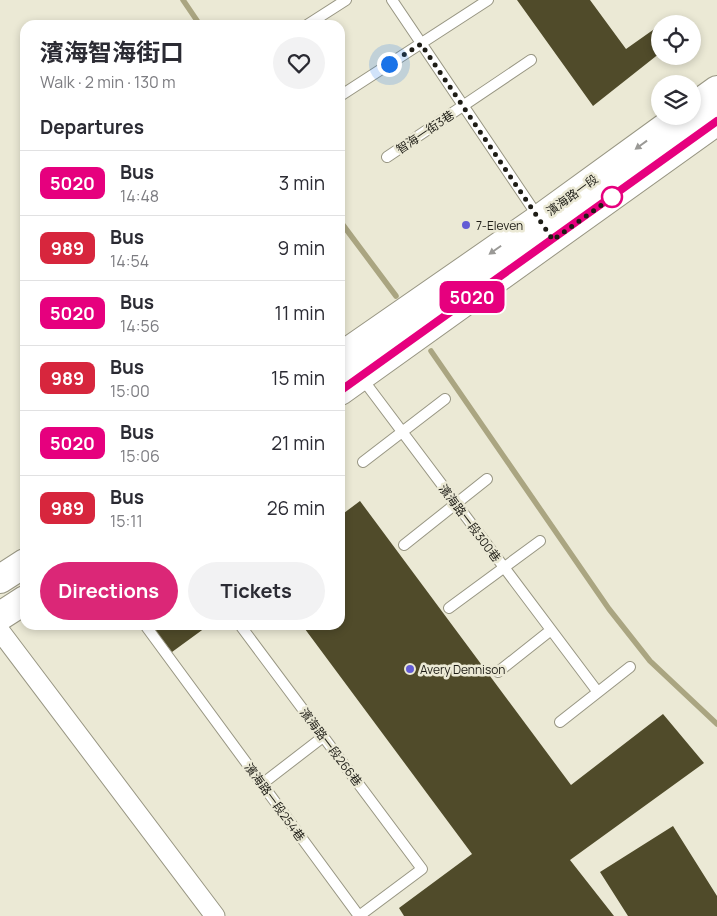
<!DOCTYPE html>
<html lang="en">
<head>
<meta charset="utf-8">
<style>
	body { margin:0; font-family:Manrope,"Noto Sans TC",sans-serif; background:#f2f2f3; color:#2b2b33; height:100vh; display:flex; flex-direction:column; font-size:19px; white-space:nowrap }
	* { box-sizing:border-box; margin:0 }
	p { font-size:16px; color:#7c7c81 }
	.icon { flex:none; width:28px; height:28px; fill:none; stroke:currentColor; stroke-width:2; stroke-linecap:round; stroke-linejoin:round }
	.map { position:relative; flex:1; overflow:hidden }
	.details { position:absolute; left:20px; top:20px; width:325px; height:610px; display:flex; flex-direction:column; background:#fff; border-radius:15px; box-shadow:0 2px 8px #0003 }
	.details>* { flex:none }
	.badge { padding:0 10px; border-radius:8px; font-size:18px; line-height:32px }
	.buttons { position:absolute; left:651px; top:15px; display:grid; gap:10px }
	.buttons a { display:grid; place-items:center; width:50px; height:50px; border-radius:50%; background:#fff; box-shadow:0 2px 8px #0003; font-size:25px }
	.you { position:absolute; width:25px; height:25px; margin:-12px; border:4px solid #fff; border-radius:50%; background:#1a73e8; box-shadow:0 0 0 8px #1a73e833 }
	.map>.badge { position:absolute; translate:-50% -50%; box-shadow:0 0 0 2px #fff }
	h2 { padding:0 20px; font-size:19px; line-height:45px }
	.round { display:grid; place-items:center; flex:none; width:52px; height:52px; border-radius:26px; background:#f2f2f3 }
	.headline { display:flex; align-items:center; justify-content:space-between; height:85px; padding:0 20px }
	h1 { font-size:24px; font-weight:700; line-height:38px }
	.cta { display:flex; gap:10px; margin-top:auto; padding:10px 20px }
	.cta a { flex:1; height:58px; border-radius:30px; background:#db2777; color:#fff; font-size:20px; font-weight:700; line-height:58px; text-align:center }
	.cta a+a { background:#f2f2f3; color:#2b2b33 }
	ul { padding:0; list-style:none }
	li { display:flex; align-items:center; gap:15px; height:65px; padding:0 20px; border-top:1px solid #e1e1e2 }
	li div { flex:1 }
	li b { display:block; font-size:19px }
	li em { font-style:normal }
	li .badge { min-width:55px; font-weight:700; text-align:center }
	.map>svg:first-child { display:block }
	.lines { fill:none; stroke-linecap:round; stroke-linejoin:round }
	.stream { stroke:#aaa581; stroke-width:5.5 }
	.building { fill:#504b2a }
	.lane-casing { stroke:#989683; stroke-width:12 }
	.street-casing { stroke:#989683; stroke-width:21 }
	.primary-casing { stroke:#989683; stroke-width:30 }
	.lane { stroke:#fff; stroke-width:10 }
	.street { stroke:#fff; stroke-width:19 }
	.primary { stroke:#fff; stroke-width:28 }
	.oneway { fill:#9a9996 }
	.line-casing { stroke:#fff; stroke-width:11 }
	.line { stroke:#e6007e; stroke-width:8 }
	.walk { stroke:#1e1d16; stroke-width:5; stroke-dasharray:0 9 }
	.stop-dot { fill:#fff; stroke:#e6007e; stroke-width:2.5 }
	.poi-dot { fill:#635cd5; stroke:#ebe9d5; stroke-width:2 }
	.labels { text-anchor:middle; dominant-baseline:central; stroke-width:5; stroke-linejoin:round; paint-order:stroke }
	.street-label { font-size:12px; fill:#1e1d16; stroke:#ebe9d5 }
	.poi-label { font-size:12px; fill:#1e1d16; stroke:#ebe9d5; text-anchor:start }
</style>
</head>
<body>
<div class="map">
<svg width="717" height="916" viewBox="0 0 717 916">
	<rect width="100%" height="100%" fill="#ebe9d5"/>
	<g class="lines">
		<path class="stream" d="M183,0l17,25
			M340,221l56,75
			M431,351l178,258 41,52 67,63"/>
	</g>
	<path class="building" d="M517,0h73l36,49 34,-24v28l-67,53z
		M673,16l6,8h-17z
		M360,501l211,284 92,-71 41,49 -134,97 44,56h-210l-5,-8 73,-54 -170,-229h38v-109z
		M209,625l-37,27 -20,-26 1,-1z
		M673,826l44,70v20h-89l-28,-44z"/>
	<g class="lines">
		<g class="lane-casing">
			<path id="lane" d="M392,0l147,218
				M307,25l39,-25
				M340,96l148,-96
				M387,157l144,-97
				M361,377l236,314
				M363,462l82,-63
				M404,545l83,-66
				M449,608l91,-67
				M145,625l214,291 63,-47 -182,-244
				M498,672l53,-42
				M560,722l70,-55
				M262,784l61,-47"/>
		</g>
		<g class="street-casing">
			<path id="street" d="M0,631l215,285"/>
		</g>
		<g class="primary-casing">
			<path id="primary" d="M692,108l25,-18
				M340,357l199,-138 142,-103
				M340,391l377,-270
				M0,579l25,-16
				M0,616l25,-16"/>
		</g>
		<use href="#lane" class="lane"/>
		<use href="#street" class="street"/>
		<use href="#primary" class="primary"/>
	</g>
	<defs><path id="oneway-solid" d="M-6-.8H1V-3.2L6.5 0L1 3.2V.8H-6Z" transform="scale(1.25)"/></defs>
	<g class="oneway">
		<use href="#oneway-solid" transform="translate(641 145) rotate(144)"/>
		<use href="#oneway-solid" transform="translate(495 250) rotate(145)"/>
	</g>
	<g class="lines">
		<g class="line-casing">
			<path id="line" d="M340,391l377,-270"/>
		</g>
		<use href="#line" class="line"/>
		<path class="walk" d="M389,64l32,-20 132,196 64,-46 -5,3"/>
	</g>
	<circle class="stop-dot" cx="612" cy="197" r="10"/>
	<g class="poi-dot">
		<circle cx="466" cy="225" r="5"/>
		<circle cx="410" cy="669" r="5"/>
	</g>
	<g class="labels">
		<g class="street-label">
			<text transform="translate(425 132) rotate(-34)">智海一街3巷</text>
			<text transform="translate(572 195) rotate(-36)">濱海路一段</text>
			<text transform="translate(470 523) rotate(53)">濱海路一段300巷</text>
			<text transform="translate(331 747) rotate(53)">濱海路一段266巷</text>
			<text transform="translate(275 802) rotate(54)">濱海路一段254巷</text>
		</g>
		<g class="poi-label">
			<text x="476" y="225">7-Eleven</text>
			<text x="420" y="669">Avery Dennison</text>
		</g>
	</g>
</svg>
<div class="buttons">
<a><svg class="icon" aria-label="locate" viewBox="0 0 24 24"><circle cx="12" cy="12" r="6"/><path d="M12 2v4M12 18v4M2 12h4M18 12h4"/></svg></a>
<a><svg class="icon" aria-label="layers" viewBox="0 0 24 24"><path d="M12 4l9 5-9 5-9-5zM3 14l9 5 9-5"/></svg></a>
</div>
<div class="you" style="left:389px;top:64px"></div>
<b class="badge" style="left:472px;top:297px;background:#e6007e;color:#fff">5020</b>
<section class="details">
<div class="headline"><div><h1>濱海智海街口</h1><p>Walk · 2 min · 130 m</p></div><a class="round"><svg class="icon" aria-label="heart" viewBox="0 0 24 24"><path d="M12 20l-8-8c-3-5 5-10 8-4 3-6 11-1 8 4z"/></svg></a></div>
<h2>Departures</h2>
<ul>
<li><span class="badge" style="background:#e6007e;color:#fff">5020</span><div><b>Bus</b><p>14:48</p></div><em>3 min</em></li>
<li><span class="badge" style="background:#d7263d;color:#fff">989</span><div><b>Bus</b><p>14:54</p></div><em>9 min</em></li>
<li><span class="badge" style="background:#e6007e;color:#fff">5020</span><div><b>Bus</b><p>14:56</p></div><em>11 min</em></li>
<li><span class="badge" style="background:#d7263d;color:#fff">989</span><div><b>Bus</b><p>15:00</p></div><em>15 min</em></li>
<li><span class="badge" style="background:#e6007e;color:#fff">5020</span><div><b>Bus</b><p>15:06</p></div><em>21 min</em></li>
<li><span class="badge" style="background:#d7263d;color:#fff">989</span><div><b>Bus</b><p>15:11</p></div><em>26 min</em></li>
</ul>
<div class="cta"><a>Directions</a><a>Tickets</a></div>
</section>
</div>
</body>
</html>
